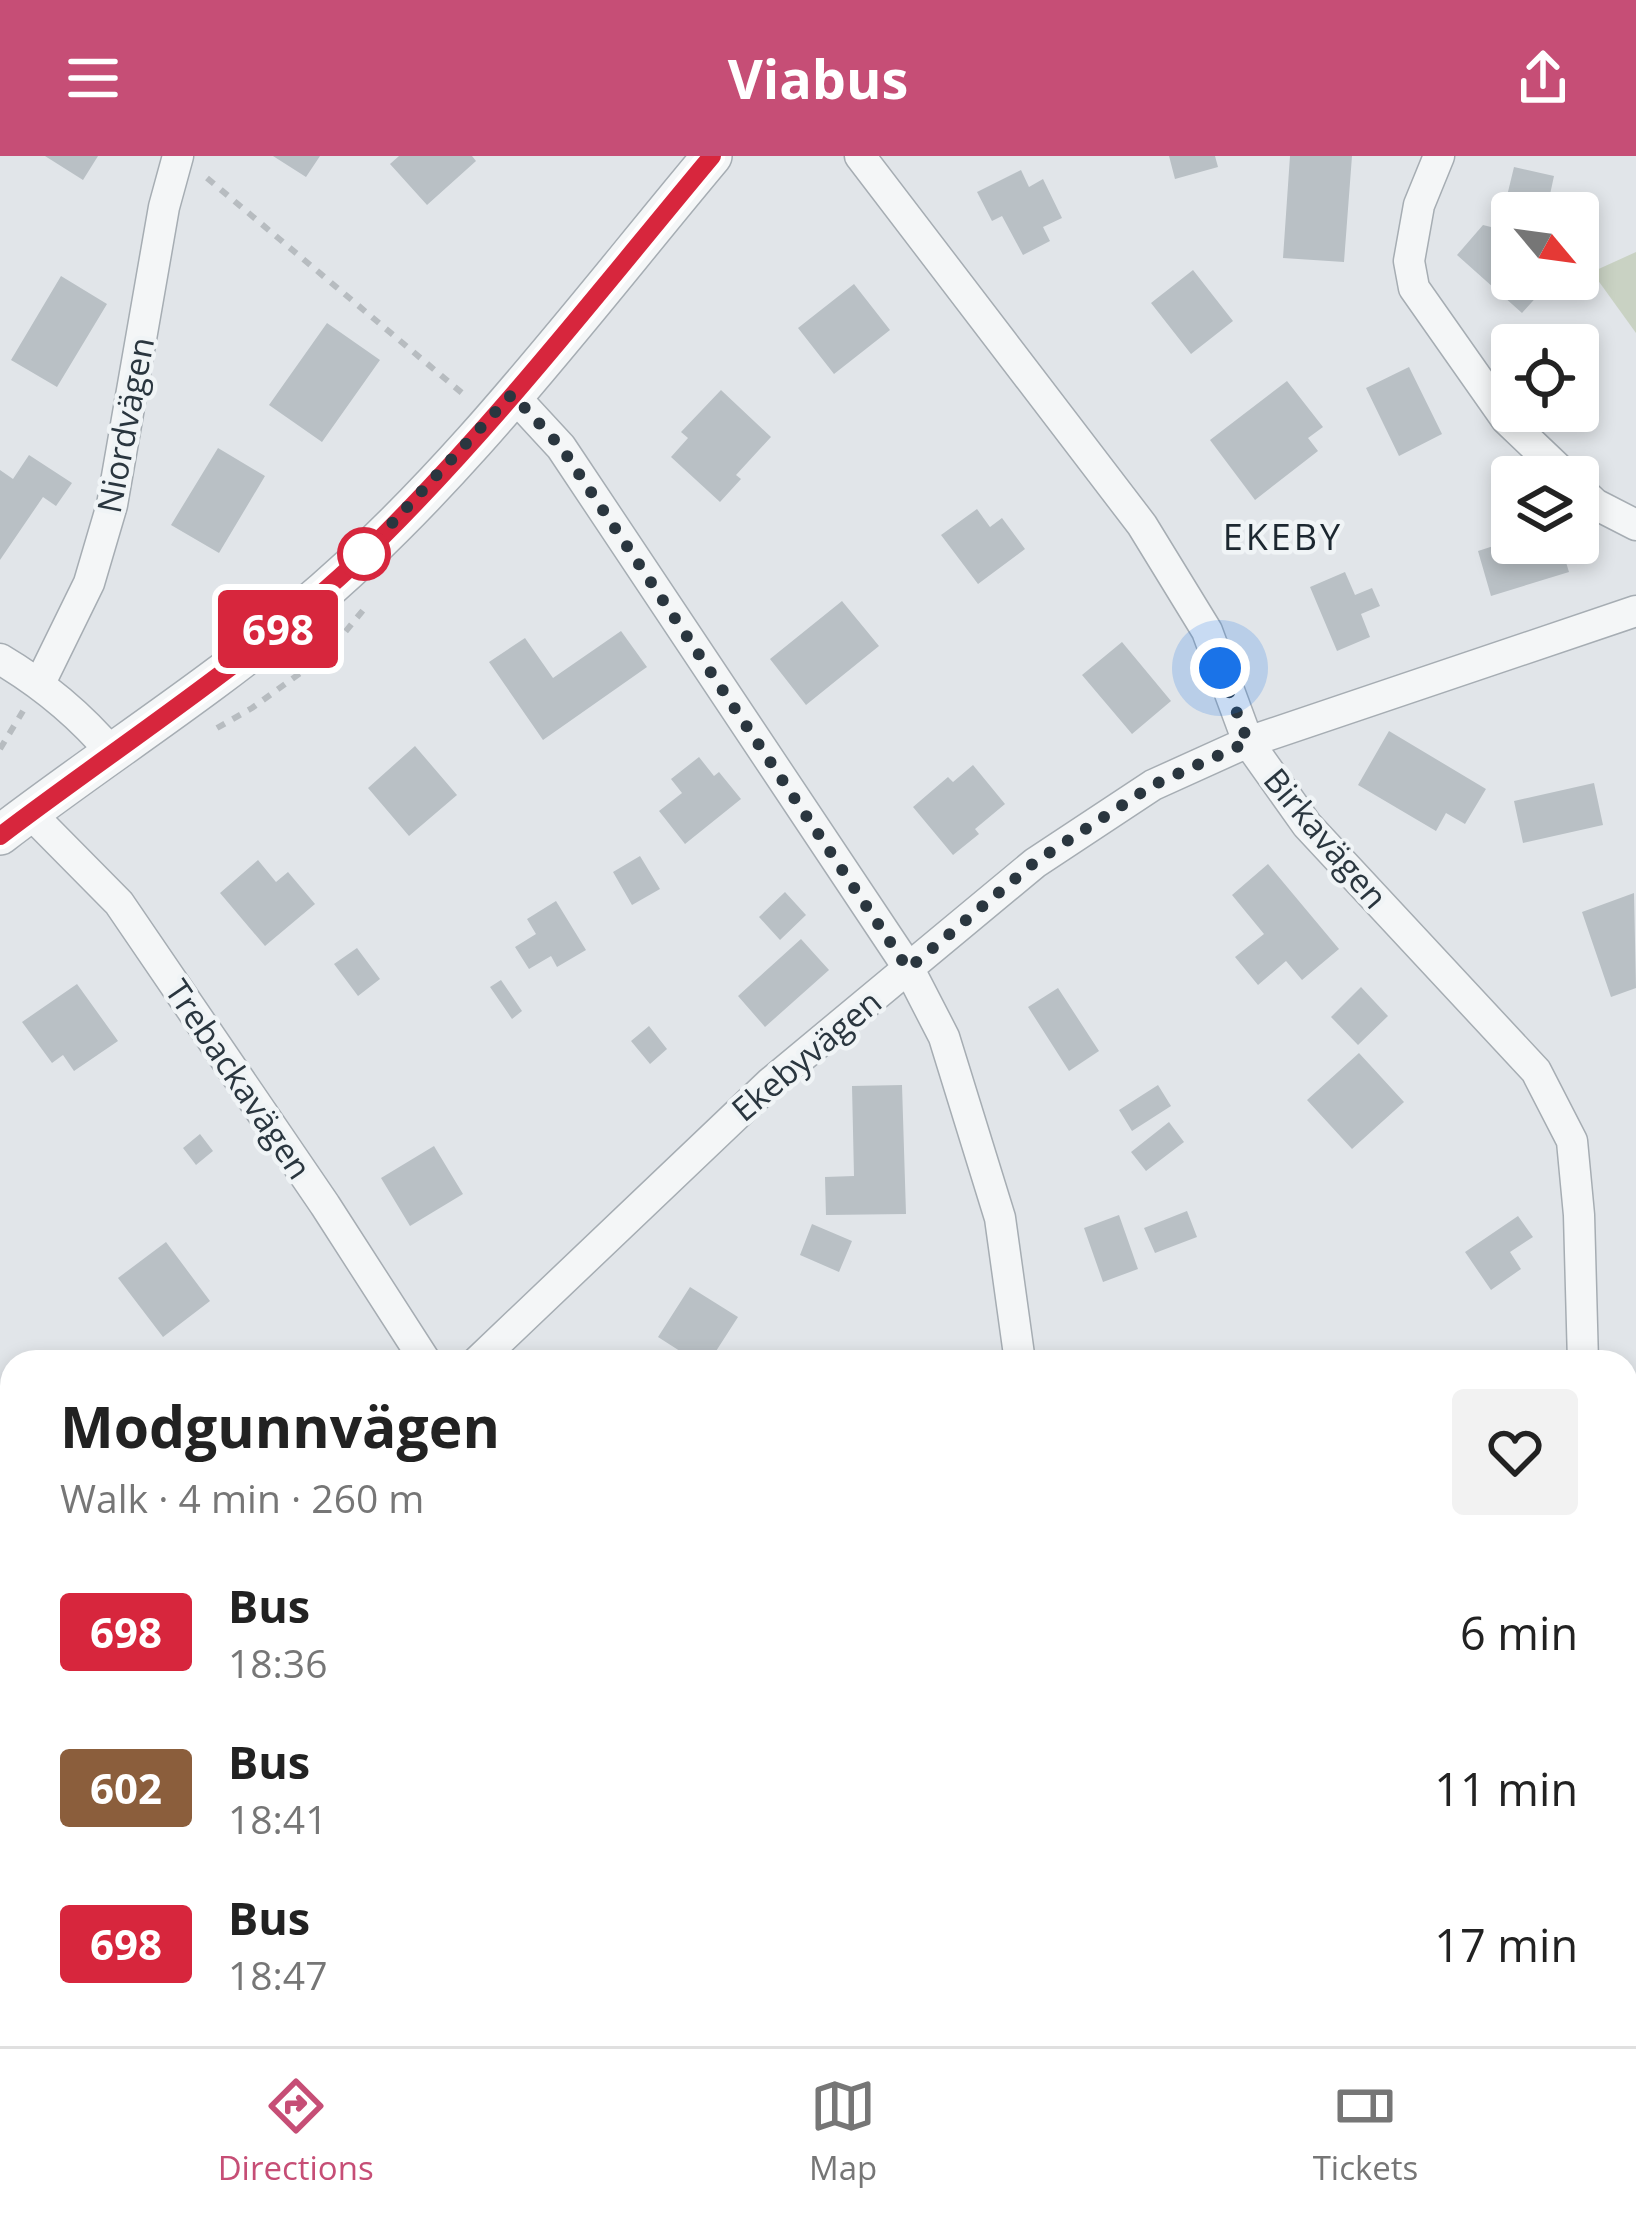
<!DOCTYPE html>
<html lang="en">
<head>
<meta charset="utf-8">
<style>
	body { margin:0; font-family:"Open Sans",sans-serif; background:#f2f2f2; color:#222; height:100vh; display:flex; flex-direction:column; font-size:45px; white-space:nowrap }
	* { box-sizing:border-box; margin:0 }
	p { font-size:39px; color:#767676 }
	.icon { flex:none; width:66px; height:66px; fill:none; stroke:currentColor; stroke-width:2; stroke-linecap:round; stroke-linejoin:round }
	.map { position:relative; flex:1; overflow:hidden }
	.side { position:absolute; left:0px; top:1194px; width:1638px; height:696px; display:flex; flex-direction:column; background:#fff; border-radius:36px 36px 0 0; box-shadow:0 6px 18px #0003 }
	.side>* { flex:none }
	.badge { padding:0 24px; border-radius:9px; font-size:42px; line-height:78px }
	.needle { width:78px; rotate:119deg }
	.fabs { position:absolute; left:1491px; top:36px; display:grid; gap:24px }
	.fabs a { display:grid; place-items:center; width:108px; height:108px; border-radius:12px; background:#fff; box-shadow:0 6px 18px #0003; font-size:60px }
	.you { position:absolute; width:60px; height:60px; margin:-30px; border:9px solid #fff; border-radius:50%; background:#1a73e8; box-shadow:0 0 0 18px #1a73e833 }
	.map>.badge { position:absolute; translate:-50% -50%; box-shadow:0 0 0 6px #fff }
	.round { display:grid; place-items:center; flex:none; width:126px; height:126px; border-radius:12px; background:#f2f2f2 }
	.overview { display:flex; align-items:center; justify-content:space-between; height:204px; padding:0 60px }
	h1 { font-size:57px; font-weight:700; line-height:90px }
	ul { padding:0; list-style:none }
	li { display:flex; align-items:center; gap:36px; height:156px; padding:0 60px }
	li div { flex:1 }
	li b { display:block; font-size:45px }
	li em { font-style:normal }
	li .badge { min-width:132px; font-weight:700; text-align:center }
	header { display:flex; justify-content:space-between; align-items:center; height:156px; padding:0 60px; background:#c64e76; color:#fff; font-size:54px; font-weight:700 }
	.dock { display:flex; justify-content:space-around; align-items:center; height:168px; border-top:3px solid #e0e0e0; background:#fff; font-size:33px; color:#767676 }
	.dock a { display:grid; justify-items:center; gap:6px }
	.dock .active { color:#c64e76 }
	.map>svg:first-child { display:block }
	.green { fill:#c9d2c3 }
	.building { fill:#b9c0c5 }
	.lines { fill:none; stroke-linecap:round; stroke-linejoin:round }
	.minor-casing { stroke:#a6adb3; stroke-width:33 }
	.tertiary-casing { stroke:#a6adb3; stroke-width:42 }
	.path { stroke:#b7bcc0; stroke-width:6; stroke-dasharray:9 9; stroke-linecap:butt }
	.minor { stroke:#f4f6f7; stroke-width:30 }
	.tertiary { stroke:#f4f6f7; stroke-width:39 }
	.rail-casing { stroke:#7b8891; stroke-width:14 }
	.rail { stroke:#f0f4f6; stroke-width:9; stroke-dasharray:27; stroke-linecap:butt }
	.line-casing { stroke:#fff; stroke-width:27 }
	.line { stroke:#d7263d; stroke-width:18 }
	.walk { stroke:#2a363f; stroke-width:12; stroke-dasharray:0 21.6 }
	.stop-dot { fill:#fff; stroke:#d7263d; stroke-width:6 }
	.labels { text-anchor:middle; dominant-baseline:central; stroke-width:9; stroke-linejoin:round; paint-order:stroke }
	.street-label { font-size:33px; fill:#2a363f; stroke:#f0f4f6 }
	.neighbourhood-label { font-size:36px; letter-spacing:3px; fill:#1c2730; stroke:#f0f4f6 }
</style>
</head>
<body>
<header><svg class="icon" aria-label="menu" viewBox="0 0 24 24"><path d="M4 6h16M4 12h16M4 18h16"/></svg>Viabus<svg class="icon" aria-label="share" viewBox="0 0 24 24"><path d="M12 15V3M7 8l5-5 5 5M5 13v7h14v-7"/></svg></header>
<div class="map">
<svg width="1636" height="1890" viewBox="0 0 1636 1890">
	<rect width="100%" height="100%" fill="#e1e5e9"/>
	<path class="green" d="M1636,96v81l-44,-61z"/>
	<path class="building" d="M45,0h53l-15,24z
		M273,0h47l-14,21z
		M399,0h73l4,5 -49,44 -37,-41z
		M1169,0h46l3,11 -43,12z
		M1290,0h62l-8,106 -61,-4z
		M1514,11l40,9 -8,37h-34v66l39,2 -29,32 -65,-58 26,-30 16,4z
		M1021,14l8,17 14,-8 19,39 -19,9 7,14 -27,14 -21,-39 -10,5 -15,-29z
		M1193,114l40,51 -42,33 -40,-51z
		M61,120l46,28 -50,83 -46,-27z
		M854,128l36,46 -56,44 -36,-46z
		M327,167l53,37 -58,82 -53,-37z
		M1409,211l33,67 -43,22 -33,-68z
		M1287,225l36,46 -15,11 10,13 -63,49 -45,-60z
		M721,234l50,47 -35,38 5,4 -21,23 -49,-45 17,-19 -7,-6z
		M218,292l47,28 -46,77 -48,-28z
		M29,299l43,28 -16,23 -13,-9 -43,63v-90l13,9z
		M977,353l13,18 12,-9 23,31 -47,35 -37,-49z
		M1512,384v3h48l9,29 -78,24 -13,-45z
		M1345,416l10,23 17,-7 8,18 -19,8 9,23 -33,14 -27,-64z
		M842,445l37,45 -73,59 -36,-46z
		M621,475l26,36 -104,73 -54,-78 36,-24 28,40z
		M1122,486l49,59 -39,33 -50,-59z
		M1389,575l97,58 -21,35 -19,-11 -10,18 -78,-46z
		M415,590l42,49 -48,41 -41,-48z
		M699,601l15,19 5,-4 22,27 -56,45 -26,-33 23,-18 -11,-14z
		M973,609l32,39 -30,25 4,5 -26,21 -40,-48 35,-30 5,5z
		M1594,627l9,42 -80,18 -9,-42z
		M640,700l20,33 -28,16 -19,-33z
		M258,704l18,22 12,-10 27,32 -50,42 -45,-53z
		M1268,708l71,85 -37,31 -16,-19 -28,24 -23,-28 29,-23 -32,-39z
		M785,736l21,23 -26,25 -21,-23z
		M1634,737l2,95 -25,9 -29,-85z
		M556,745l30,49 -29,17 -6,-11 -22,13 -14,-22 21,-13 -9,-15z
		M801,783l28,31 -64,57 -27,-31z
		M357,792l23,31 -22,17 -24,-32z
		M501,824l21,31 -10,8 -22,-32z
		M77,828l41,57 -44,30 -11,-16 -11,8 -30,-41z
		M1361,831l27,29 -30,29 -27,-28z
		M1058,832l41,63 -30,20 -41,-64z
		M649,870l18,23 -17,15 -19,-23z
		M1359,897l45,49 -52,47 -45,-49z
		M902,929l4,129 -80,1 -1,-38 29,-1 -2,-90z
		M1158,929l13,21 -39,25 -13,-21z
		M1169,966l15,20 -38,29 -15,-19z
		M200,978l13,17 -17,14 -13,-17z
		M434,990l29,48 -53,32 -29,-48z
		M1187,1055l10,26 -42,16 -11,-25z
		M1119,1059l19,54 -35,13 -19,-54z
		M1518,1060l15,21 -23,15 11,17 -30,21 -26,-38z
		M812,1068l40,17 -13,31 -39,-17z
		M166,1086l44,59 -47,36 -45,-59z
		M690,1131l48,30 -29,45h-12l-39,-25z
		M95,1878h60l-7,12h-60z"/>
	<g class="lines">
		<g class="minor-casing">
			<path id="minor" d="M860,0l282,369 65,106 41,111 59,83 229,246 36,70 7,74 4,147
				M1439,0l-20,49 -10,56 5,27 92,131 61,58
				M512,238l49,53 348,522 35,68 56,181 20,144
				M1578,332l17,16 41,21
				M0,503c44,26 79,55 112,94
				M40,527l49,-100 23,-78 52,-298 14,-51
				M30,657l89,90 206,302 101,157
				M477,1206l293,-279 265,-220 118,-78 95,-43 388,-131
				M1626,1337l10,-2
				M1626,1457l10,30
				M0,1517l12,2
				M0,1638l12,3
				M1626,1705l10,-1
				M638,1878l47,12"/>
		</g>
		<g class="tertiary-casing">
			<path id="tertiary" d="M0,679c99,-76 205,-143 301,-224 155,-129 282,-301 411,-455"/>
		</g>
		<path class="path" d="M207,22l255,215h7
			M217,572l35,-20 76,-55 36,-44
			M0,593l23,-38
			M901,1878l4,12"/>
		<use href="#minor" class="minor"/>
		<use href="#tertiary" class="tertiary"/>
		<g class="rail-casing">
			<path id="rail" d="M0,1583l12,3
				M0,1606l12,3
				M1065,1878l46,12
				M1156,1878l47,12"/>
		</g>
		<use href="#rail" class="rail"/>
	</g>
	<g class="lines">
		<g class="line-casing">
			<path id="line" d="M0,680c129,-98 268,-185 382,-299 119,-119 223,-253 330,-381"/>
		</g>
		<use href="#line" class="line"/>
		<path class="walk" d="M364,398l-8,8 156,-168 49,53 347,522 127,-107 118,-77 95,-43 -28,-74"/>
	</g>
	<circle class="stop-dot" cx="364" cy="398" r="24"/>
	<g class="labels">
		<g class="street-label">
			<text transform="translate(125 269) rotate(-79)">Niordvägen</text>
			<text transform="translate(1326 682) rotate(50)">Birkavägen</text>
			<text transform="translate(806 899) rotate(-40)">Ekebyvägen</text>
			<text transform="translate(239 923) rotate(56)">Trebackavägen</text>
		</g>
		<g class="neighbourhood-label">
			<text x="1283" y="380">EKEBY</text>
		</g>
	</g>
</svg>
<div class="fabs">
<a><svg class="needle" viewBox="-14 -14 28 28"><path d="M0-13l5 13h-10z" fill="#e53935"/><path d="M0 13l5-13h-10z" fill="#767676"/></svg></a>
<a><svg class="icon" aria-label="locate" viewBox="0 0 24 24"><circle cx="12" cy="12" r="6"/><path d="M12 2v4M12 18v4M2 12h4M18 12h4"/></svg></a>
<a><svg class="icon" aria-label="layers" viewBox="0 0 24 24"><path d="M12 4l9 5-9 5-9-5zM3 14l9 5 9-5"/></svg></a>
</div>
<div class="you" style="left:1220px;top:512px"></div>
<b class="badge" style="left:278px;top:473px;background:#d7263d;color:#fff">698</b>
<section class="side">
<div class="overview"><div><h1>Modgunnvägen</h1><p>Walk · 4 min · 260 m</p></div><a class="round"><svg class="icon" aria-label="heart" viewBox="0 0 24 24"><path d="M12 20l-8-8c-3-5 5-10 8-4 3-6 11-1 8 4z"/></svg></a></div>
<ul>
<li><span class="badge" style="background:#d7263d;color:#fff">698</span><div><b>Bus</b><p>18:36</p></div><em>6 min</em></li>
<li><span class="badge" style="background:#8b5e3c;color:#fff">602</span><div><b>Bus</b><p>18:41</p></div><em>11 min</em></li>
<li><span class="badge" style="background:#d7263d;color:#fff">698</span><div><b>Bus</b><p>18:47</p></div><em>17 min</em></li>
</ul>
</section>
</div>
<nav class="dock">
<a class="active"><svg class="icon" aria-label="directions" viewBox="0 0 24 24"><path d="M12 3l9 9-9 9-9-9zM9 14v-3h6M13 9l2 2-2 2"/></svg>Directions</a>
<a><svg class="icon" aria-label="map" viewBox="0 0 24 24"><path d="M3 6l6-2 6 2 6-2v14l-6 2-6-2-6 2zM9 4v14M15 6v14"/></svg>Map</a>
<a><svg class="icon" aria-label="tickets" viewBox="0 0 24 24"><path d="M3 7h18v10H3zM15 7v10"/></svg>Tickets</a>
</nav>
</body>
</html>
